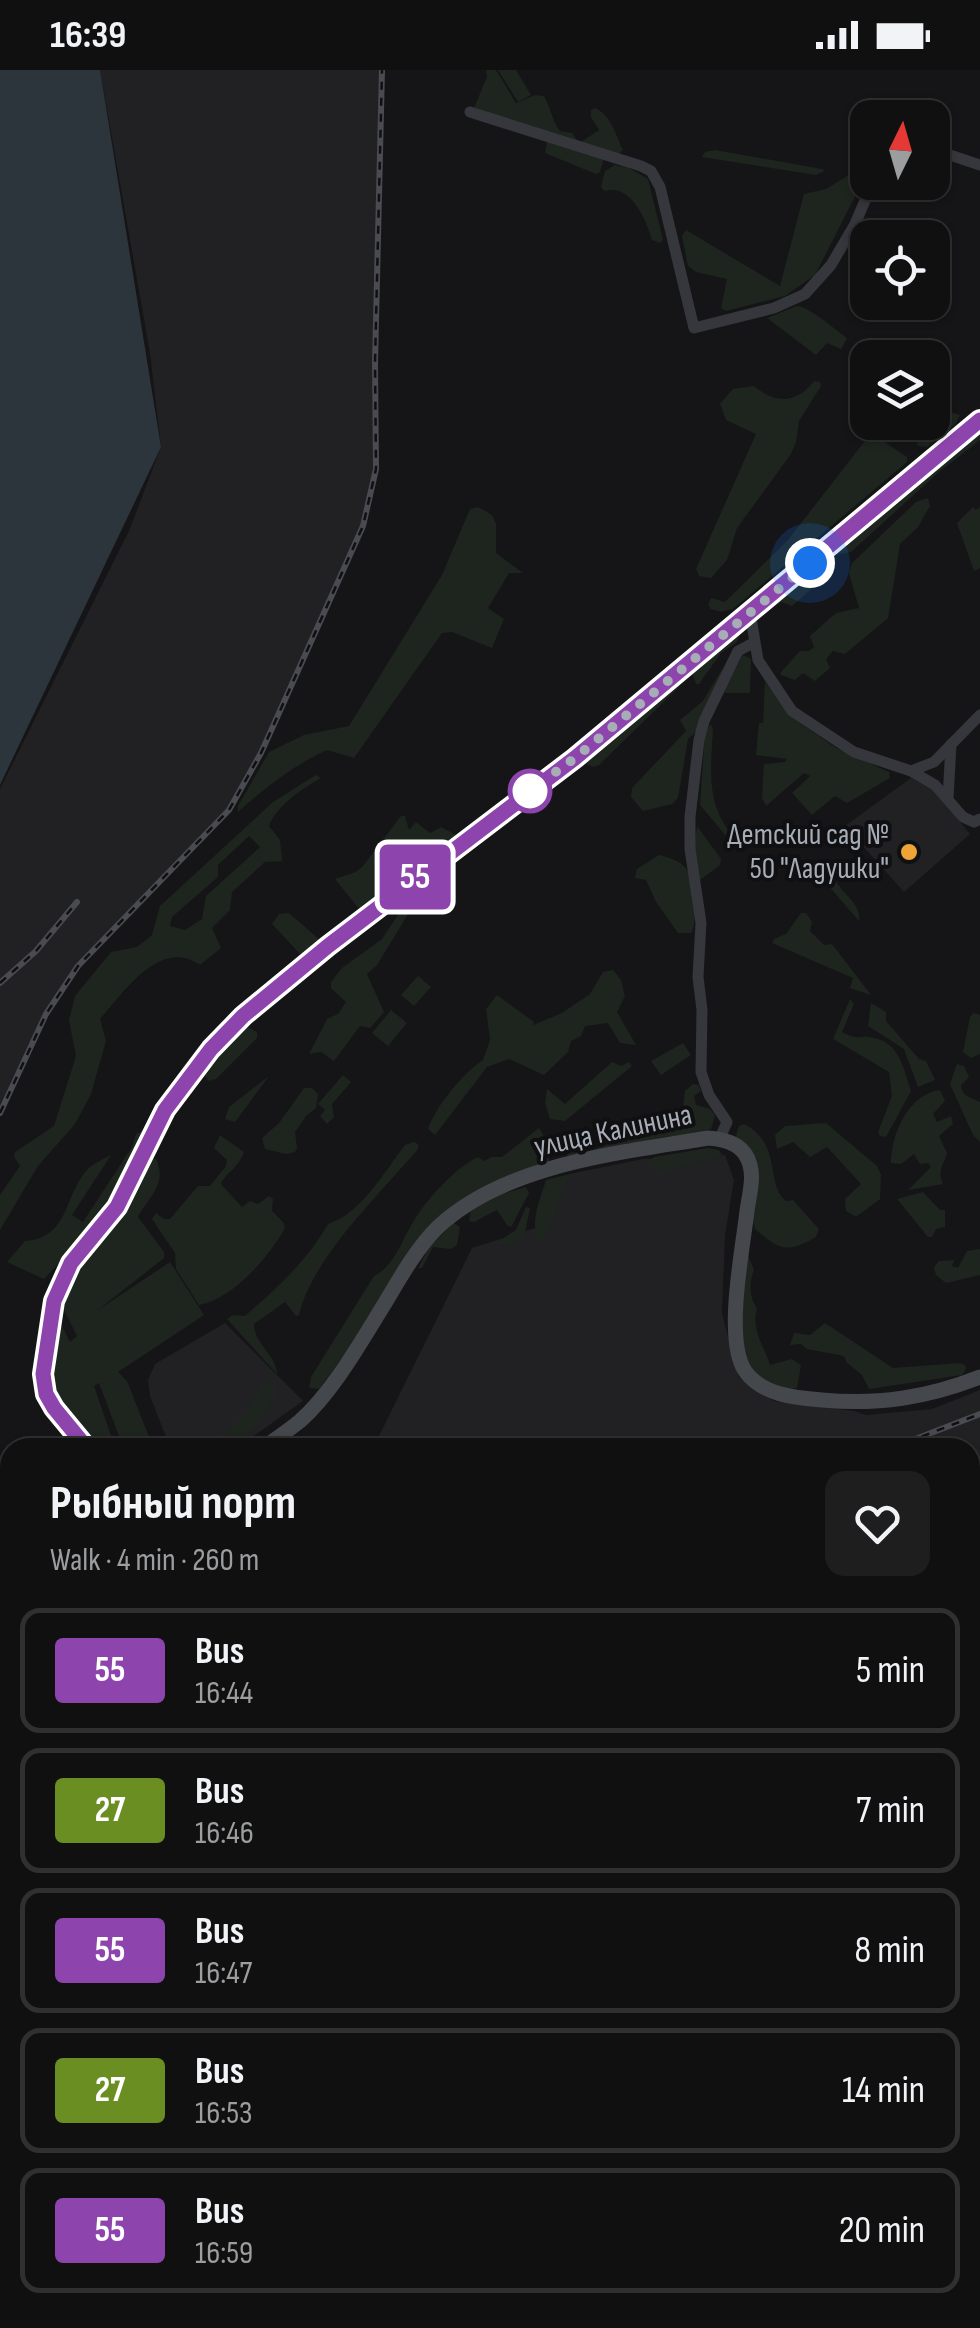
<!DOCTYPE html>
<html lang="en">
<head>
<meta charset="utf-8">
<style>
	body { margin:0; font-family:"Sofia Sans Condensed",sans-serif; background:#1e1e1f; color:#f1f3f6; height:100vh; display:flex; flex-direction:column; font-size:38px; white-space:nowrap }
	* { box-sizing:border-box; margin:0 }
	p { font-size:32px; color:#9c9d9f }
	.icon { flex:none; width:55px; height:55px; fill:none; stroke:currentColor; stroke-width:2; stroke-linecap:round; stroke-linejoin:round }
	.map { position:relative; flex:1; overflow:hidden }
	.details { position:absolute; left:0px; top:1368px; width:980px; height:892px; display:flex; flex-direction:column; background:#101011; border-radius:30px 30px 0 0; box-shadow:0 2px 8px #0004,0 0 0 2px #303031 }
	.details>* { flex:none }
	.badge { padding:0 20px; border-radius:8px; font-size:35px; line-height:65px }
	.needle { width:65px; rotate:5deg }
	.controls { position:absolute; left:850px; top:30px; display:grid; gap:20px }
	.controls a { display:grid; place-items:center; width:100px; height:100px; border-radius:20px; background:#101011; box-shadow:0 2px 8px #0004,0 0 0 2px #303031; font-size:50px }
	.you { position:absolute; width:50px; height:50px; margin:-25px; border:8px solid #fff; border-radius:50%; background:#1a73e8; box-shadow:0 0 0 15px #1a73e833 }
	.map>.badge { position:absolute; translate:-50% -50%; box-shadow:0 0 0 5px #fff }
	.round { display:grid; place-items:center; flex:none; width:105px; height:105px; border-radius:20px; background:#1e1e1f }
	.headline { display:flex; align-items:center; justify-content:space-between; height:170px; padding:0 50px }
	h1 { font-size:48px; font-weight:700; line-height:75px }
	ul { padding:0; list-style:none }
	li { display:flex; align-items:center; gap:30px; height:125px; margin:0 20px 15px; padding:0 30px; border:5px solid #303031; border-radius:20px }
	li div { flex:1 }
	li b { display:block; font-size:38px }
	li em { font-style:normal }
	li .badge { min-width:110px; font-weight:700; text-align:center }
	.status { display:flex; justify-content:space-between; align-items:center; height:70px; padding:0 50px; background:#101011; direction:ltr }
	.status svg { height:28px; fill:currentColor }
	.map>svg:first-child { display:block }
	.built { fill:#212124 }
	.green { fill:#1d251e; fill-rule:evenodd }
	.water { fill:#2b353b }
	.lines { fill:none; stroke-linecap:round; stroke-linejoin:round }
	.minor { stroke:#36373c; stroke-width:11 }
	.secondary { stroke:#44474c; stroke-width:15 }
	.rail-casing { stroke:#494b51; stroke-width:6 }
	.rail { stroke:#101012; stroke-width:2.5; stroke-dasharray:8; stroke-linecap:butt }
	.line-casing { stroke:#fff; stroke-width:22 }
	.line { stroke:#8e44ad; stroke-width:15 }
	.walk { stroke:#a7adb7; stroke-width:10; stroke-dasharray:0 18 }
	.stop-dot { fill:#fff; stroke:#8e44ad; stroke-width:5 }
	.poi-dot { fill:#efa535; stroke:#101012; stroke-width:4 }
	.labels { text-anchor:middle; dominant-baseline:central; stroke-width:8; stroke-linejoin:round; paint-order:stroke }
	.poi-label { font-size:30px; fill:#a7adb7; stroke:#101012; text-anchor:end }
	.street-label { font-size:30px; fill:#a7adb7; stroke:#101012 }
</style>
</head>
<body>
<div class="status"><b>16:39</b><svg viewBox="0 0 49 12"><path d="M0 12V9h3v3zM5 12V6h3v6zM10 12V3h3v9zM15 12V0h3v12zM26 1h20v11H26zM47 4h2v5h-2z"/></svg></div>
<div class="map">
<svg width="980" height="2258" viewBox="0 0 980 2258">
	<rect width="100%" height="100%" fill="#151517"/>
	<path class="built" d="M100,0h283l-6,213 -1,186 -10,46 -105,238 -27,48 -156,165 -26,37 -52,110v-324l129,-258 32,-84 -11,-94z
		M911,708l23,12 36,44 -66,58 -59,-66z
		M725,1085l9,25 -9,55 -3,78 16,63 36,25 80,10 12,4 66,-6 48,-19v100l-10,3v-45h-610l18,-10 94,-190 79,-25 18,-49 74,-15z
		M225,1253l78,78 -65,46h-68l-20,-51 -2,-16 7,-16z
		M980,1939v319h-239l-24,-8h253v-300z
		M10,1946v163l-10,3v-162z"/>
	<path class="green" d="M486,0h10l20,33 19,-8 9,1c7,12 8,25 16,35l12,2 5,7 -103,-32 13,-31z
		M498,0h18l15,25 -13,7z
		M595,38c16,7 21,27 28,42l-4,4 -38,-12 18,-12 -8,-13v-7z
		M547,71l57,17 -4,14 -4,2 -51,-21z
		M715,80l107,19 3,2 -9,4 -114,-18 3,-5z
		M867,94v9l-52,102 -30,21 -59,15 -5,-3 6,-29 -31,-7 -8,-6 -6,-30 4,-6 94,56 24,-92 22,-5z
		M615,95l14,3 19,11 15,61 -3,3 -8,-3c-6,-21 -21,-56 -47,-49l-4,-4 4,-16z
		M797,236c13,1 37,23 50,32l-6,11 -14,-6 -11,12 -49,-37z
		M814,311l6,1 1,4 -22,35 -3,21 -5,12 -54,74 -10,32 -16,18 -12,-2 -3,-7 60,-135 -30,-14 -6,-16 13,-15 21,-3c20,17 42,19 60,-5z
		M948,341l12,4 -5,10 -28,22 -10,-1 3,-14z
		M976,359l4,1v10l-41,32 -88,80 -17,3 -20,19 4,9 -26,23 -11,-4 -24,18 -2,-7z
		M871,363l36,24v5l-174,147 -12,3 -10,-3 -3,-4 3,-7 14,4 63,-62z
		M928,428l2,8 -12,21 -18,17 -12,74 -43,36 -12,-3 -7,8 4,9 -15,13 -12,-8 -8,7 -14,-5v-3l19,-21h9l5,-4 -4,-11 26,-23 23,-5 -10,-35 3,-10 64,-61z
		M478,437l14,8 4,9v29l27,20h-14l-21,35 16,11 -12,29 -40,-16 -10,1 -88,125 -27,-8c-35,16 -61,37 -89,62v-6l31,-54 35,-17 45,-9 93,-151 28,-66z
		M973,437l3,3 4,-3v61l-6,3 -17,-48z
		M742,559l-5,13 -16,11 -22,31h-3l-6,-16z
		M743,585l8,4 -1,34h-23l-3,-1z
		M725,594l-29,68 -8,7 -10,59 -6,6 -29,7 -12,-14 1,-9 54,-57 -6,-11 23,-19z
		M685,605l-6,12 -80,78 -5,2 -8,-3 -3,-6z
		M765,612l32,39 39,27 53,24 1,6 -43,25 -12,-7 -23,19 -20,-22 18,-17 -6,-3 -38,33 -4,-8 2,-34 21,-2 2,-3 -31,-4 3,-32h4z
		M710,654l3,4c-2,41 -8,76 21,109l-2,6 -32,-38 5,-72z
		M316,705l5,3c-19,11 -44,27 -52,48l11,14 2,21 -17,1 -33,30 -2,18 -18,18 9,20 -21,17c-40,-28 -76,27 -100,54l6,22 -15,53 -16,30 -37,42 -38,64v-35l20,-29 -6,-9 1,-5 39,-26 22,-70 -7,-36 6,-24 36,-44 26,-5 15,-12 8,-29 113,-104zM249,766l11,11 -54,49 -4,23 -17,11 -15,-4 2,-9 46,-40v-12z
		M401,746h4l4,14 7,-8 14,11 11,-6 15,8 -39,30 -10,14 -44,32 -3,-1 -25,-31 21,-7 7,-6z
		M697,756l24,33 -1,6 -20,15 -6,-31z
		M659,785c9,2 23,6 28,15 8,11 11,52 4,63h-13l-22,-31 -10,-22 -11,-2 2,-9z
		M825,800l7,3c5,18 30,29 27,48l-39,-45z
		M417,816h5l-3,10 -42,69 -10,9 17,38 -14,16 -10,-2 -26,35 -13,-9 -12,2 18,-35 11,-5 8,-12 -15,-14v-6l11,-14 40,-29z
		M289,843l31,27 -18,16 -30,-32 7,-10z
		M801,843h5l6,9 -2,9 14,14 8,-1 39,51 -21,-7 3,-10 -81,-35 2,-4 12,-5z
		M613,900l8,10 4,16 -8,16 19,33 -16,-2 -12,-20 -23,3 -4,10 -10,5 -3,11 -24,23 -35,-16 -22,8 -52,68 -7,-6c8,-23 34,-55 55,-69l7,-20 -4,-31 11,-14 37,27 -1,3 29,-12 28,-19 13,-22z
		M418,906l13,11 -17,19 -13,-11z
		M850,929l4,5 -12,28c20,10 15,2 32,6 26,5 30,32 37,53l-25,46 -6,-1 -2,-4 14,-36 -3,-24 -56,-33z
		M871,933l15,9v9l33,38 7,2 9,19 -17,7 -14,-38 -36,-23z
		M391,940l16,13 -19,23 -16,-13z
		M974,943l6,2v39l-9,4 -8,-6 7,-35z
		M248,957l9,5v6l-41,41 -8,2 -4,-7 11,-17z
		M683,973l8,12 -30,20 -10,-14z
		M612,992l9,4 8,-4 3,4 -67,55 -15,-2 -5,-16 2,-14 18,15z
		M957,994l7,2 5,11 -8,8c1,12 11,13 19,17v40l-7,-7 -23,-51z
		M343,1005l8,7 -19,22 2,13 -7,7 -7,-8 5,-6 -7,-6z
		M269,1006l-34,46 -10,-3 4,-12z
		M693,1014l6,1 2,6 -7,5 2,9 14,4 5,6 -4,14 -142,30 -2,-4 8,-13 7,12 26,-10 -3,-15 18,4 3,7 37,-9v-7l19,-7 3,-26z
		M304,1018h8l6,6 -2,14 -10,8 -11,16 2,16 -2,4 -9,2 -21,-5 -3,-11 17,-15z
		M940,1020l5,11 -12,13 4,8 14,-6 2,8 -14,12 8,17c-4,14 -10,17 -4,31l-35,6 23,-23 -3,-4 -8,1 -6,-10 -13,10 -10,-1c0,-28 17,-69 49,-73z
		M826,1053l51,43 4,9 -1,24 -24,18 -10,-6 -1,-12 16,-15 -34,-37 -17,10 -17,-15 -16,7 -2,-14 10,-9z
		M744,1054c39,20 21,61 42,77l7,-1 26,29 -3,8c-30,17 -36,13 -61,-8l-19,-93 3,-10z
		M539,1058l11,19 -2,17 -88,37 -141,188 -10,-1 2,-11 63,-101c21,-10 29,-39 41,-57 14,-22 40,-51 63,-62l6,4 8,-4h10z
		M140,1062l4,2 -32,67 -16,23 -52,55 -37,-17 18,-21c46,-3 38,-48 65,-74 6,-5 14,-8 21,-12l-39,60 11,7 49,-75 4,-13z
		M220,1065l24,17c-6,17 -18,20 -23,32l21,23 8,-6 8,3 11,-8 4,3 -1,12 11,11 2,6c-16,29 -52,71 -86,77l-23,-36 -1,-16 -23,-34 4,-6 8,6h6l28,-33h12l16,-20 1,-6 -13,-12z
		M414,1072l4,2v5c-37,44 -106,109 -119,166l-3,1 -11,-14 -31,22c0,20 22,30 23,50l-50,-55 6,-4 12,1c33,-29 61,-54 83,-92 34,-11 56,-52 77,-79z
		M708,1078l11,2 3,5 -59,18 -14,-12 5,-4z
		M149,1089h7c12,25 -8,38 -18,58l26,35v6l-66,52 72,-48 34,53 -86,57 9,9 26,66h-13l-21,-11 -20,-53 -5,3 21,61h-19c-46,-53 -50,-52 -39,-123l5,2 8,16 7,-6 -17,-34 7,-20z
		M570,1104l-25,65 -6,2c-10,-20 1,-40 7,-61z
		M526,1117l3,6 -18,34 -4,-2 -10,-15 -23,12 -5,-1 2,-11 31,-16z
		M923,1122l17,18h5v17l-9,2 -4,8h-4l-31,-38z
		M526,1137l4,1 -6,29 -18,8 -12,-1 22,-14z
		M454,1153l6,4 -3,18 -6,4 -18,-2 -11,21h-4l11,-21z
		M980,1179v26l-34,8 -10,-8 -2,-8 5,-6 15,-1 -2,6 6,2 9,-17z
		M748,1185l6,15c-5,12 -5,28 3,38 -6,23 7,37 13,57l22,-6 9,6 -4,23c-72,11 -55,-92 -49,-133z
		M825,1253l68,45 66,-5 6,2 1,4 -4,6 -93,14 -7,-14 -15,-12 -3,-7 -37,-7 -6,-5 -11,1 4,-12 16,2z
		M265,1313l8,1 4,8c-8,19 -34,51 -55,56 -8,1 -17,-1 -25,-1 18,-7 45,-26 54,-43 5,-9 6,-14 14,-21z"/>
	<path class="water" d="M0,0h100l61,377 -161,338z
		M980,1420v519l-10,11v-527z
		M10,2109v141h707l17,4 -3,4h-731v-146z"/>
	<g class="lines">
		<path class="minor" d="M470,42l171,54 10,5 9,16 34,141 80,-20 31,-14 26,-29 24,-41 18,-42
			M932,79l48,16
			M750,542l8,48 34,51 62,41 57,19 24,14 28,32 11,5 6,-3
			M911,701l23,-9 46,-47
			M948,729l3,-55
			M720,1068l7,-16 -18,-27 -8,-23 1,-62 -4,-33 3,-54 -11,-74v-32l9,-77 5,-19 34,-70 17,-9"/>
		<path class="secondary" d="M87,1378l-33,-40 -8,-14 -3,-20 11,-73 17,-38 46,-56 48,-97 46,-61 32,-33 66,-55 266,-203 405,-338
			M263,1378c13,-9 26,-18 37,-27 33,-29 62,-81 85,-118 15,-25 31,-54 52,-75 67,-64 183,-75 271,-90 18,1 37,7 42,27 4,14 -1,31 -3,46 -4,37 -23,128 -2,160 17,24 50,27 77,29 56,5 105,-2 158,-23"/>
		<g class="rail-casing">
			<path id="rail" d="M0,913l36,-32 41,-49
				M0,1043l46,-99 32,-48 151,-156 32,-57 102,-227 13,-57 -1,-106 7,-293
				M892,1378l88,-34
				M0,1963l10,-4
				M970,1977l10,-12
				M973,2076l7,-6
				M970,2098l10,-9
				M828,2258l4,-8"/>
		</g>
		<use href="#rail" class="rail"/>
	</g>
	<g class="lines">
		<g class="line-casing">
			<path id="line" d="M87,1378l-33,-40 -8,-14 -3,-20 11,-73 17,-38 46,-56 48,-97 46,-61 32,-33 85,-70 247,-188 405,-338"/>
		</g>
		<use href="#line" class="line"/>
		<path class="walk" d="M530,721l-9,6 54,-39 235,-195"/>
	</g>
	<circle class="stop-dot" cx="530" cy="721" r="20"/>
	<circle class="poi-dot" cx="909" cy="782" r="10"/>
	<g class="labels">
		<g class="poi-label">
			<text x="889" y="765">Детский сад №<tspan x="889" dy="34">50 "Ладушки"</tspan></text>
		</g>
		<g class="street-label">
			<text transform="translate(613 1061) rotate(-12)">улица Калинина</text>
		</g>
	</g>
</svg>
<div class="controls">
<a><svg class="needle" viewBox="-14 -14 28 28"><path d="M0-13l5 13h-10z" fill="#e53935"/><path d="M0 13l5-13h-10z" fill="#9c9d9f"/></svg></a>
<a><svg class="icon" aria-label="locate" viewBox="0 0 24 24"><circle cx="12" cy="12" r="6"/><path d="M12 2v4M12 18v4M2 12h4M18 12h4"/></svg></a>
<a><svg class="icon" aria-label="layers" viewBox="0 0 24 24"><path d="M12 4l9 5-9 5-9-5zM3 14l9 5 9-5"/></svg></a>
</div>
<div class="you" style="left:810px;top:493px"></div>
<b class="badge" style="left:415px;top:807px;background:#8e44ad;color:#fff">55</b>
<section class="details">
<div class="headline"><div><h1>Рыбный порт</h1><p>Walk · 4 min · 260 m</p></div><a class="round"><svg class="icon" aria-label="heart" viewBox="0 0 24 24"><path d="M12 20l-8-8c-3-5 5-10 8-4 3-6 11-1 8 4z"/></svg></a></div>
<ul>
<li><span class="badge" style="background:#8e44ad;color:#fff">55</span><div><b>Bus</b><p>16:44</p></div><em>5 min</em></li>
<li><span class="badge" style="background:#6b8e23;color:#fff">27</span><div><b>Bus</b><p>16:46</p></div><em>7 min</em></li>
<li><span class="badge" style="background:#8e44ad;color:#fff">55</span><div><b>Bus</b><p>16:47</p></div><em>8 min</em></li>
<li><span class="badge" style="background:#6b8e23;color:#fff">27</span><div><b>Bus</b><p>16:53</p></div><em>14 min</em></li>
<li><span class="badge" style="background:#8e44ad;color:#fff">55</span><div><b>Bus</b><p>16:59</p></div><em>20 min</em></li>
</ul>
</section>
</div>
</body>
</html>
